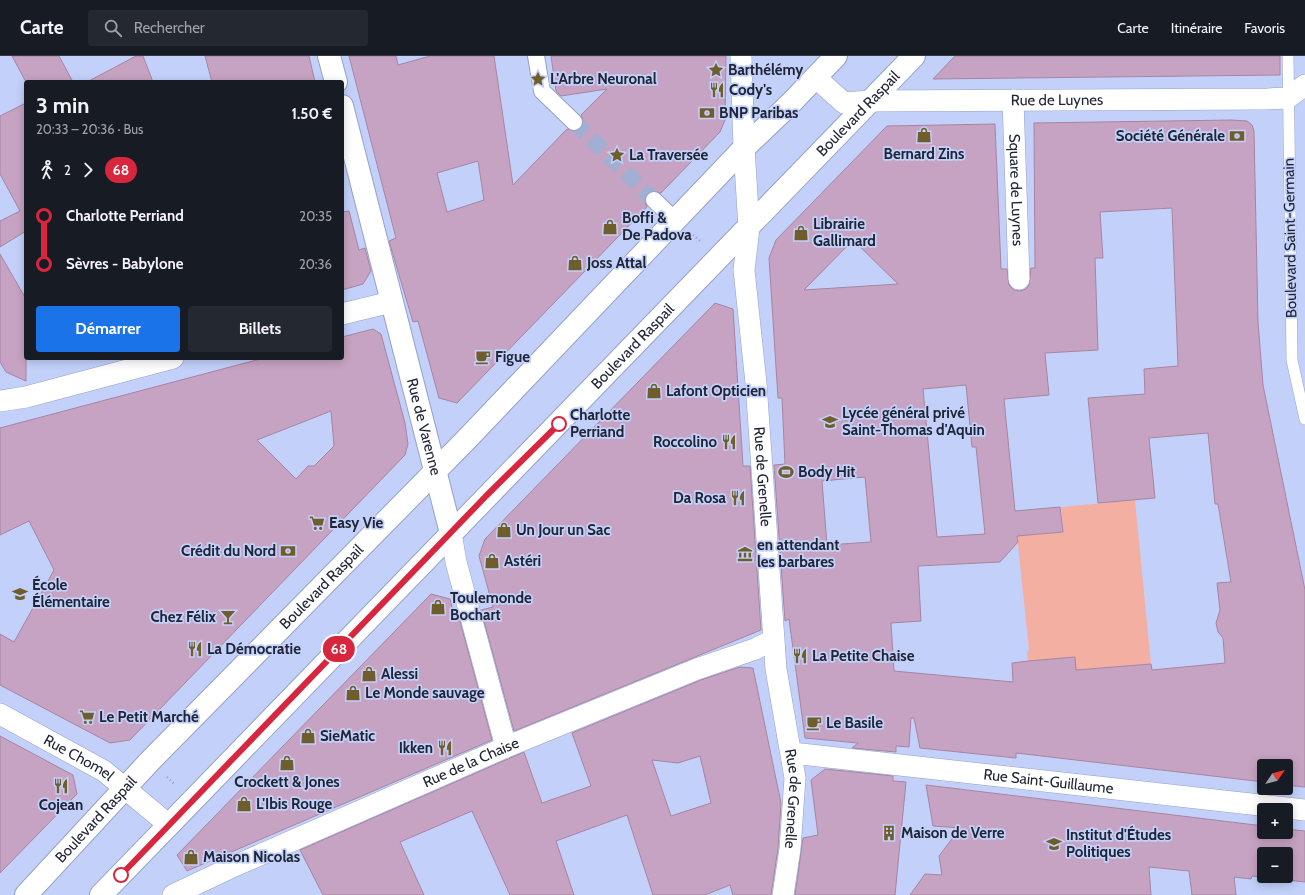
<!DOCTYPE html>
<html lang="fr">
<head>
<meta charset="utf-8">
<style>
	body { margin:0; font-family:Cabin,sans-serif; background:#242831; color:#f1f3f6; height:100vh; display:flex; flex-direction:column; font-size:15px; white-space:nowrap }
	* { box-sizing:border-box; margin:0 }
	p { font-size:13px; color:#9ea1a6 }
	.icon { flex:none; width:22px; height:22px; fill:none; stroke:currentColor; stroke-width:2; stroke-linecap:round; stroke-linejoin:round }
	.map { position:relative; flex:1; overflow:hidden }
	.panel { position:absolute; left:24px; top:24px; width:320px; height:280px; display:flex; flex-direction:column; background:#171b24; border-radius:4px; box-shadow:0 2px 10px #0003 }
	.panel>* { flex:none }
	.badge { padding:0 8px; border-radius:13px; font-size:14px; line-height:26px }
	.needle { width:26px; rotate:55deg }
	.tools { position:absolute; left:1257px; top:703px; display:grid; gap:8px }
	.tools a { display:grid; place-items:center; width:36px; height:36px; border-radius:4px; background:#171b24; box-shadow:0 2px 10px #0003; font-size:20px }
	.map>.badge { position:absolute; translate:-50% -50%; box-shadow:0 0 0 2px #fff }
	.legs { display:flex; align-items:center; gap:6px; height:44px; padding:0 12px; font-size:13px }
	.legs p { margin-inline-start:auto }
	.head { display:flex; align-items:center; justify-content:space-between; height:68px; padding:0 12px }
	h1 { font-size:22px; font-weight:800; line-height:30px }
	.primary-button { display:flex; gap:8px; margin-top:auto; padding:8px 12px }
	.primary-button a { flex:1; height:46px; border-radius:4px; background:#1a73e8; color:#fff; font-size:16px; font-weight:800; line-height:46px; text-align:center }
	.primary-button a+a { background:#242831; color:#f1f3f6 }
	ul { padding:0 12px; list-style:none }
	li { display:flex; align-items:center; gap:14px; height:48px; font-size:15px }
	li i { display:grid; place-items:center; width:6px; height:100%; margin:0 5px; background:currentColor }
	li i::after { content:''; width:10px; height:10px; margin:-5px; border:3px solid; border-radius:50%; background:#171b24 }
	li p { margin-inline-start:auto }
	li:first-child i { background:linear-gradient(#0000 50%,currentColor 0) }
	li:last-child i { background:linear-gradient(currentColor 50%,#0000 0) }
	header { display:flex; align-items:center; gap:24px; box-sizing:border-box; height:56px; padding:0 20px; background:#171b24; border-bottom:1px solid #363941 }
	header strong { font-size:19px }
	nav { display:flex; gap:22px; margin-inline-start:auto; font-size:14px }
	.search { width:280px; height:36px; background:#242831; display:flex; align-items:center; gap:10px; box-sizing:border-box; padding:0 14px; border-radius:4px; color:#9ea1a6; font-size:15px }
	.map>svg:first-child { display:block }
	.green { fill:#f4afa3 }
	.building { fill:#c6a3c2; stroke:#a684a2; fill-rule:evenodd }
	.lines { fill:none; stroke-linecap:round; stroke-linejoin:round }
	.pedestrian-tunnel { stroke:#a2afd3; stroke-width:16; stroke-dasharray:16 8; stroke-linecap:butt }
	.service-casing { stroke:#94a1c8; stroke-width:12 }
	.pedestrian-casing { stroke:#94a1c8; stroke-width:18 }
	.minor-casing { stroke:#94a1c8; stroke-width:22 }
	.tertiary-casing { stroke:#94a1c8; stroke-width:24 }
	.secondary-casing { stroke:#94a1c8; stroke-width:24 }
	.path { stroke:#929dbe; stroke-width:2.5; stroke-dasharray:1 3; stroke-linecap:butt }
	.service { stroke:#fff; stroke-width:11 }
	.pedestrian { stroke:#fff; stroke-width:16 }
	.minor { stroke:#fff; stroke-width:21 }
	.tertiary { stroke:#fff; stroke-width:22 }
	.secondary { stroke:#fff; stroke-width:22 }
	.line-1-casing { stroke:#fff; stroke-width:9 }
	.line-1 { stroke:#d7263d; stroke-width:6 }
	.stop-1-dot { fill:#fff; stroke:#d7263d; stroke-width:2 }
	.labels { text-anchor:middle; dominant-baseline:central; stroke-width:3.5; stroke-linejoin:round; paint-order:stroke }
	.poi-label { font-size:15px; font-weight:bold; fill:#202535; stroke:#c3d1fa; text-anchor:start }
	.street-label { font-size:15px; fill:#202535; stroke:#c3d1fa }
	.stop-label { font-size:15px; font-weight:bold; fill:#202535; stroke:#c3d1fa; text-anchor:start }
</style>
</head>
<body>
<header>
<strong>Carte</strong>
<div class="search"><svg class="icon" aria-label="search" viewBox="0 0 24 24"><circle cx="10" cy="10" r="6"/><path d="M15 15l6 6"/></svg>Rechercher</div>
<nav><a>Carte</a><a>Itinéraire</a><a>Favoris</a></nav>
</header>
<div class="map">
<svg width="1305" height="839" viewBox="0 0 1305 839">
	<rect width="100%" height="100%" fill="#c3d1fa"/>
	<path class="green" d="M1135,444l16,164 -75,6 -1,-12 -47,4 -1,-11 2,-1 -12,-114 46,-4 -2,-25z"/>
	<path class="building" d="M12,0h47l14,26h-47z
		M136,0h7l10,26h-66z
		M205,0h104l6,26h-103z
		M349,0h47l2,9 32,-9h64l19,129 54,-56 9,2 5,-3 2,-8 -2,-5 26,-26 -46,7 -5,-5 -5,-35h175l-1,64 -5,12 -59,61 -9,-2 -5,3 -2,8 2,5 -190,196 -18,-5 -21,-77 -5,1 -24,-81 7,-3zM478,105l6,39 -37,12 -10,-39z
		M955,0h325v19l-347,4z
		M26,47v128l-26,16v-26l20,-10 -20,-37v-58z
		M1232,64l15,1 5,4 2,6 4,191 5,63 42,205v197l-19,-2v-19h-22v16l-248,-29v5l-96,-10 -6,-30h-3l-2,29 -13,-1v6l-44,-4 6,-5 -53,-5 -16,-119 -4,2 -11,-156 11,-1 -3,-66h-4l-9,-140 7,-18 111,-114 108,-2 6,145h6l2,16 5,5 6,1 6,-2 3,-4 2,-17h4l-1,-145zM1172,152l6,158 -34,3 1,25 -57,4 10,105 57,-5 -6,-60 59,-5 7,71h3l13,78 -14,1 3,27 -4,13 2,9 5,6 2,25 -73,7 -1,-6 -75,6 -1,-13 -47,4 -16,2 1,19 -119,-11 -3,-48 30,-2 -3,-55 82,-4 18,-20 -1,-6 46,-4 -3,-25 -45,4 -11,-112 45,-4 -4,-42 53,-3 -3,-92h8l-3,-46zM853,184l45,44 -94,6zM966,329l6,62h4l9,87 -48,3 -14,-148zM865,421l6,65 -44,3 -5,-64z
		M349,155l10,39 6,-2 6,23 -8,13 -21,6v-78z
		M0,198l26,45v82l-20,-9 -6,-10z
		M715,247l18,6 10,157h7l11,164 -247,101 -33,-121 12,-3 -14,-51 6,-17z
		M373,273l8,5 24,89 3,21 -3,11 -275,285 -20,3 -110,-58v-51l14,8 40,-72 -25,-49 -29,14v-107l264,-70h78v-21zM331,355l3,35 -20,20h-6l-12,13 -39,-39z
		M431,538l19,5 4,16 4,-1 34,126 -305,131 -10,-16z
		M740,611l13,1 28,135 -3,45 -7,47h-38l-3,-10 -25,10h-52l-26,-80 -71,26 18,54h-64l-38,-84 -72,31 24,53h-101l-23,-45 224,-98 18,51 49,-17 -19,-53 129,-53zM700,700l11,47 -40,13 -19,-56 26,3z
		M0,680l73,39 4,19 -77,79z
		M825,713l68,7v5l13,1 -11,113h-100l8,-57 15,-3 -7,-55z
		M926,729l338,41v6h22v-3l19,2v51l-53,-6 -1,3 -17,-2 2,18h-44l-3,-24 -40,-4 2,28h-241l15,-21 17,1 -3,-19 21,-28 -27,-2zM1264,798h22v22h-22z"/>
	<g class="lines">
		<path class="pedestrian-tunnel" d="M574,66l80,78"/>
		<g class="service-casing">
			<path id="service" d="M1288,0l4,304 13,59"/>
		</g>
		<g class="pedestrian-casing">
			<path id="pedestrian" d="M536,0l6,35 32,31
				M654,144l21,20"/>
		</g>
		<g class="minor-casing">
			<g id="minor">
				<path id="s1" d="M741,0l3,92 5,80 -5,42 12,113 20,286 19,109 -5,71 -7,46"/>
				<path id="s2" d="M815,21l29,26 26,-2 397,-2 21,-1 17,-13"/>
				<path id="s3" d="M1013,44l6,179"/>
				<path d="M342,258l49,-12"/>
				<path d="M0,345l26,-4 147,-39"/>
				<path d="M451,477l5,29 50,185"/>
				<path id="s4" d="M0,658l104,57 65,54"/>
				<path id="s5" d="M792,697l513,57"/>
				<path id="s6" d="M173,839l57,-27 276,-121 191,-78 58,-20 18,-9"/>
			</g>
		</g>
		<g class="tertiary-casing">
			<g id="tertiary">
				<path d="M329,0l7,26"/>
				<path id="s7" d="M342,50l109,427"/>
			</g>
		</g>
		<g class="secondary-casing">
			<g id="secondary">
				<path id="s8" d="M26,839l124,-134 315,-320 279,-293 46,-44 46,-48"/>
				<path id="s9" d="M101,839l813,-839"/>
			</g>
		</g>
		<path class="path" d="M693,179l8,7
			M167,721l8,8"/>
		<use href="#service" class="service"/>
		<use href="#pedestrian" class="pedestrian"/>
		<use href="#minor" class="minor"/>
		<use href="#tertiary" class="tertiary"/>
		<use href="#secondary" class="secondary"/>
	</g>
	<g class="lines">
		<g class="line-1-casing">
			<path id="line-1" d="M121,819l365,-379 73,-72"/>
		</g>
		<use href="#line-1" class="line-1"/>
	</g>
	<defs>
		<g id="sight-bare" transform="scale(1.2)"><path d="M0-6L1.8-2.2L6-1.7L2.9 1.2L3.7 5.4L0 3.3L-3.7 5.4L-2.9 1.2L-6-1.7L-1.8-2.2Z" fill="#6f5e2c" stroke="#c3d1fa" stroke-width="2.5" paint-order="stroke"/></g>
		<g id="restaurant-bare" transform="scale(1.2)"><path d="M-5-6h1v4h1v-4h1v4h1v-4h1v5L-1.5 .5V6h-2V.5L-5-1ZM5-6V6H3V1.5H1.5Q1.5-4 5-6Z" fill="#6f5e2c" stroke="#c3d1fa" stroke-width="2.5" paint-order="stroke"/></g>
		<g id="bank-bare" transform="scale(1.2)"><path d="M-6-4H6V4H-6ZM0-2.3a2.3 2.3 0 1 0 0 4.6a2.3 2.3 0 1 0 0-4.6Z" fill="#6f5e2c" stroke="#c3d1fa" stroke-width="2.5" paint-order="stroke"/></g>
		<g id="shop-bare" transform="scale(1.2)"><path d="M-5-2.5h2.3a2.7 3.5 0 0 1 5.4 0H5L5.5 6h-11ZM-1.5-2.5h3a1.5 2.3 0 0 0-3 0Z" fill="#6f5e2c" stroke="#c3d1fa" stroke-width="2.5" paint-order="stroke"/></g>
		<g id="cafe-bare" transform="scale(1.2)"><path d="M-5.5-4.5H6V0H3Q3 3.5 0 3.5H-2.5Q-5.5 3.5-5.5 0ZM3-3.2v2h1.7v-2ZM-6 4.5H4V6H-6Z" fill="#6f5e2c" stroke="#c3d1fa" stroke-width="2.5" paint-order="stroke"/></g>
		<g id="school-bare" transform="scale(1.2)"><path d="M0-5L7-2L0 1L-7-2ZM-4 1L0 2.5L4 1V4Q0 6-4 4Z" fill="#6f5e2c" stroke="#c3d1fa" stroke-width="2.5" paint-order="stroke"/></g>
		<g id="stadium-bare" transform="scale(1.2)"><path d="M0-5a6.5 5 0 1 0 0 10a6.5 5 0 1 0 0-10ZM-3.5-1.8h7v3.6h-7Z" fill="#6f5e2c" stroke="#c3d1fa" stroke-width="2.5" paint-order="stroke"/></g>
		<g id="supermarket-bare" transform="scale(1.2)"><path d="M-6-5.5h2.5l.6 2H6L4.5 2H-2.5L-4.4-4H-6ZM-1.5 3.2a1.3 1.3 0 1 0 .1 0ZM3 3.2a1.3 1.3 0 1 0 .1 0Z" fill="#6f5e2c" stroke="#c3d1fa" stroke-width="2.5" paint-order="stroke"/></g>
		<g id="museum-bare" transform="scale(1.2)"><path d="M0-6L6-3V-2H-6V-3ZM-5-1h2V3h-2ZM-1-1h2V3h-2ZM3-1h2V3H3ZM-6 4H6V6H-6Z" fill="#6f5e2c" stroke="#c3d1fa" stroke-width="2.5" paint-order="stroke"/></g>
		<g id="bar-bare" transform="scale(1.2)"><path d="M-6-5H6L.8 .8V4.5H3.5V6h-7V4.5H-.8V.8Z" fill="#6f5e2c" stroke="#c3d1fa" stroke-width="2.5" paint-order="stroke"/></g>
		<g id="building-bare" transform="scale(1.2)"><path d="M-4-6H4V6H1V3H-1V6H-4ZM-2.5-4.3h1.7v1.8h-1.7ZM.8-4.3h1.7v1.8H.8ZM-2.5-1h1.7V.8h-1.7ZM.8-1h1.7V.8H.8Z" fill="#6f5e2c" stroke="#c3d1fa" stroke-width="2.5" paint-order="stroke"/></g>
		<g id="university-bare" transform="scale(1.2)"><path d="M0-5L7-2L0 1L-7-2ZM-4 1L0 2.5L4 1V4Q0 6-4 4Z" fill="#6f5e2c" stroke="#c3d1fa" stroke-width="2.5" paint-order="stroke"/></g>
	</defs>
	<g fill-rule="evenodd">
		<use href="#sight-bare" x="716" y="14"/>
		<use href="#sight-bare" x="538" y="23"/>
		<use href="#restaurant-bare" x="717" y="34"/>
		<use href="#bank-bare" x="707" y="57"/>
		<use href="#shop-bare" x="924" y="79"/>
		<use href="#bank-bare" x="1237" y="80"/>
		<use href="#sight-bare" x="617" y="99"/>
		<use href="#shop-bare" x="610" y="171"/>
		<use href="#shop-bare" x="801" y="177"/>
		<use href="#shop-bare" x="575" y="207"/>
		<use href="#cafe-bare" x="483" y="301"/>
		<use href="#shop-bare" x="654" y="335"/>
		<use href="#school-bare" x="830" y="366"/>
		<use href="#restaurant-bare" x="729" y="386"/>
		<use href="#stadium-bare" x="786" y="416"/>
		<use href="#restaurant-bare" x="738" y="442"/>
		<use href="#supermarket-bare" x="317" y="467"/>
		<use href="#shop-bare" x="504" y="474"/>
		<use href="#bank-bare" x="288" y="495"/>
		<use href="#museum-bare" x="745" y="498"/>
		<use href="#shop-bare" x="492" y="505"/>
		<use href="#school-bare" x="20" y="538"/>
		<use href="#shop-bare" x="438" y="551"/>
		<use href="#bar-bare" x="228" y="561"/>
		<use href="#restaurant-bare" x="195" y="593"/>
		<use href="#restaurant-bare" x="800" y="600"/>
		<use href="#shop-bare" x="369" y="618"/>
		<use href="#shop-bare" x="353" y="637"/>
		<use href="#supermarket-bare" x="87" y="661"/>
		<use href="#cafe-bare" x="814" y="667"/>
		<use href="#shop-bare" x="308" y="680"/>
		<use href="#restaurant-bare" x="445" y="692"/>
		<use href="#shop-bare" x="287" y="707"/>
		<use href="#restaurant-bare" x="61" y="730"/>
		<use href="#shop-bare" x="244" y="748"/>
		<use href="#building-bare" x="889" y="777"/>
		<use href="#university-bare" x="1054" y="788"/>
		<use href="#shop-bare" x="191" y="801"/>
	</g>
	<g class="stop-1-dot">
		<circle cx="559" cy="368" r="7"/>
		<circle cx="121" cy="819" r="7"/>
	</g>
	<g class="labels">
		<g class="poi-label">
			<text x="728" y="14">Barthélémy</text>
			<text x="550" y="23">L'Arbre Neuronal</text>
			<text x="729" y="34">Cody's</text>
			<text x="719" y="57">BNP Paribas</text>
			<text x="1225" y="80" text-anchor="end">Société Générale</text>
			<text x="924" y="98" text-anchor="middle">Bernard Zins</text>
			<text x="629" y="99">La Traversée</text>
			<text x="622" y="162">Boffi &amp;<tspan x="622" dy="17">De Padova</tspan></text>
			<text x="813" y="168">Librairie<tspan x="813" dy="17">Gallimard</tspan></text>
			<text x="587" y="207">Joss Attal</text>
			<text x="495" y="301">Figue</text>
			<text x="666" y="335">Lafont Opticien</text>
			<text x="842" y="357">Lycée général privé<tspan x="842" dy="17">Saint-Thomas d'Aquin</tspan></text>
			<text x="717" y="386" text-anchor="end">Roccolino</text>
			<text x="798" y="416">Body Hit</text>
			<text x="726" y="442" text-anchor="end">Da Rosa</text>
			<text x="329" y="467">Easy Vie</text>
			<text x="516" y="474">Un Jour un Sac</text>
			<text x="757" y="489">en attendant<tspan x="757" dy="17">les barbares</tspan></text>
			<text x="276" y="495" text-anchor="end">Crédit du Nord</text>
			<text x="504" y="505">Astéri</text>
			<text x="32" y="529">École<tspan x="32" dy="17">Élémentaire</tspan></text>
			<text x="450" y="542">Toulemonde<tspan x="450" dy="17">Bochart</tspan></text>
			<text x="216" y="561" text-anchor="end">Chez Félix</text>
			<text x="207" y="593">La Démocratie</text>
			<text x="812" y="600">La Petite Chaise</text>
			<text x="381" y="618">Alessi</text>
			<text x="365" y="637">Le Monde sauvage</text>
			<text x="99" y="661">Le Petit Marché</text>
			<text x="826" y="667">Le Basile</text>
			<text x="320" y="680">SieMatic</text>
			<text x="433" y="692" text-anchor="end">Ikken</text>
			<text x="287" y="726" text-anchor="middle">Crockett &amp; Jones</text>
			<text x="256" y="748">L'Ibis Rouge</text>
			<text x="61" y="749" text-anchor="middle">Cojean</text>
			<text x="901" y="777">Maison de Verre</text>
			<text x="1066" y="779">Institut d'Études<tspan x="1066" dy="17">Politiques</tspan></text>
			<text x="203" y="801">Maison Nicolas</text>
		</g>
		<g class="street-label">
			<text stroke="none"><textPath href="#s2" startOffset="252">Rue de Luynes</textPath></text>
			<text stroke="none"><textPath href="#s9" startOffset="1088">Boulevard Raspail</textPath></text>
			<text stroke="none"><textPath href="#s3" startOffset="90">Square de Luynes</textPath></text>
			<text transform="translate(1290 182) rotate(-91)">Boulevard Saint-Germain</text>
			<text stroke="none"><textPath href="#s9" startOffset="764">Boulevard Raspail</textPath></text>
			<text stroke="none"><textPath href="#s7" startOffset="331">Rue de Varenne</textPath></text>
			<text stroke="none"><textPath href="#s1" startOffset="422">Rue de Grenelle</textPath></text>
			<text stroke="none"><textPath href="#s8" startOffset="427">Boulevard Raspail</textPath></text>
			<text stroke="none"><textPath href="#s4" startOffset="90">Rue Chomel</textPath></text>
			<text stroke="none"><textPath href="#s6" startOffset="326">Rue de la Chaise</textPath></text>
			<text stroke="none"><textPath href="#s5" startOffset="258">Rue Saint-Guillaume</textPath></text>
			<text stroke="none"><textPath href="#s1" startOffset="746">Rue de Grenelle</textPath></text>
			<text stroke="none"><textPath href="#s8" startOffset="103">Boulevard Raspail</textPath></text>
		</g>
		<g class="stop-label">
			<text x="570" y="359">Charlotte<tspan x="570" dy="17">Perriand</tspan></text>
		</g>
	</g>
</svg>
<div class="tools">
<a><svg class="needle" viewBox="-14 -14 28 28"><path d="M0-13l5 13h-10z" fill="#e53935"/><path d="M0 13l5-13h-10z" fill="#9ea1a6"/></svg></a>
<a>+</a>
<a>−</a>
</div>
<b class="badge" style="left:339px;top:593px;background:#d7263d;color:#fff">68</b>
<section class="panel">
<div class="head"><div><h1>3 min</h1><p>20:33 – 20:36 · Bus</p></div><b>1.50 €</b></div>
<div class="legs"><svg class="icon" aria-label="walk" viewBox="0 0 24 24"><circle cx="13" cy="4" r="2"/><path d="M13 8l-2 6 4 7M11 14l-3 7M7 12l3-4h3l4 4"/></svg>2<svg class="icon" aria-label="forward" viewBox="0 0 24 24"><path d="M9 5l7 7-7 7"/></svg><b class="badge" style="background:#d7263d;color:#fff">68</b></div>
<ul>
<li><i style="color:#d7263d"></i><b>Charlotte Perriand</b><p>20:35</p></li>
<li><i style="color:#d7263d"></i><b>Sèvres - Babylone</b><p>20:36</p></li>
</ul>
<div class="primary-button"><a>Démarrer</a><a>Billets</a></div>
</section>
</div>
</body>
</html>
